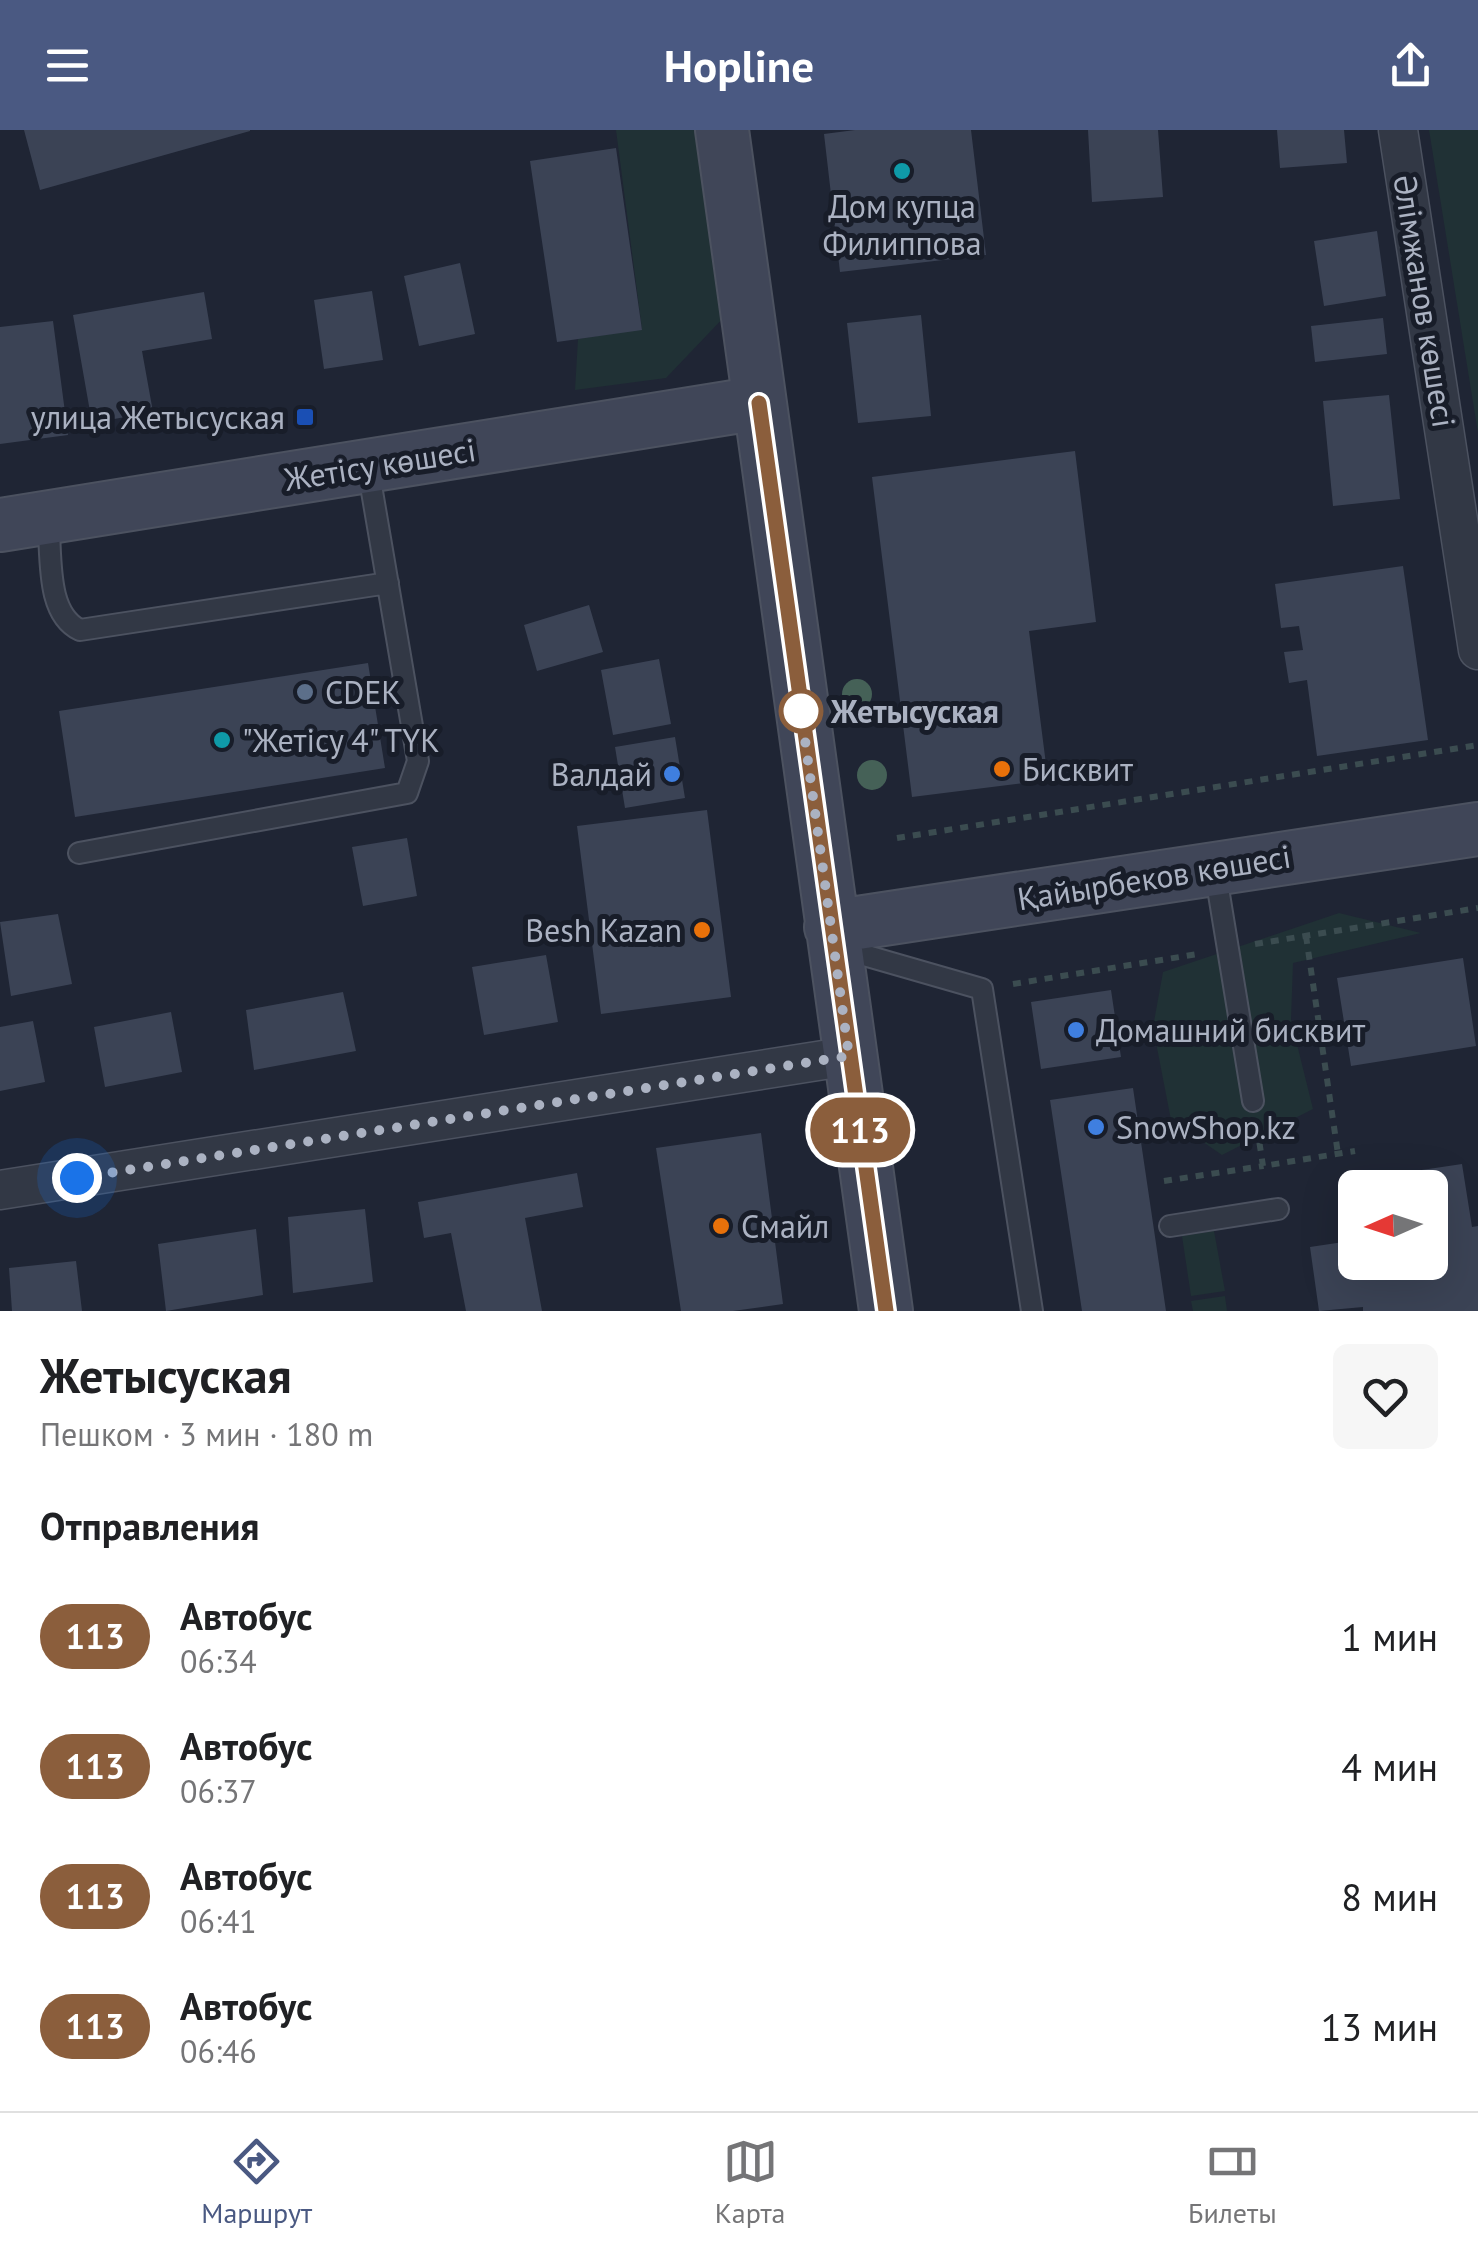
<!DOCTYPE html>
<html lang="ru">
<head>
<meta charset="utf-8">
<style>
	body { margin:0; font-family:"PT Sans",sans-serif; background:#f6f6f6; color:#202124; height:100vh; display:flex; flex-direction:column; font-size:38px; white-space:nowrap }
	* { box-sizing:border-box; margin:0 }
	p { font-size:32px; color:#757577 }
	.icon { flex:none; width:55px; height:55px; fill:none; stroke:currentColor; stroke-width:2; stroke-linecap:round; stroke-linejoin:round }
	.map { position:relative; height:1181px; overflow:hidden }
	.details { display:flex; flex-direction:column; background:#fff; flex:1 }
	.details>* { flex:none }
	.badge { padding:0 20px; border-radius:32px; font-size:35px; line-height:65px }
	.needle { width:65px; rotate:267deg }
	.buttons { position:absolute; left:1338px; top:1040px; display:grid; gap:20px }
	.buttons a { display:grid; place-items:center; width:110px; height:110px; border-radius:15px; background:#fff; box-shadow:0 10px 40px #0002; font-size:50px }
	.you { position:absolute; width:50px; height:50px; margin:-25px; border:8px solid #fff; border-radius:50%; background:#1a73e8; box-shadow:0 0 0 15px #1a73e833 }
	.map>.badge { position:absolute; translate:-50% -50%; box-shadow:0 0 0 5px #fff }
	h2 { padding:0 40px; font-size:38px; line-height:90px }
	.round { display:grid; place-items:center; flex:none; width:105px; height:105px; border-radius:15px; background:#f6f6f6 }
	.overview { display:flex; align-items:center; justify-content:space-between; height:170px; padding:0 40px }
	h1 { font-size:48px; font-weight:700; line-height:75px }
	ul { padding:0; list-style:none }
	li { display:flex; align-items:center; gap:30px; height:130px; padding:0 40px }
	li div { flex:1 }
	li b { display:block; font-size:38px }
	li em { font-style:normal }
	li .badge { min-width:110px; font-weight:700; text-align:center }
	header { display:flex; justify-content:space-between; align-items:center; height:130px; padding:0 40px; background:#4a5982; color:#fff; font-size:45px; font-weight:700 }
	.dock { display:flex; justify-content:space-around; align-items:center; height:140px; border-top:2px solid #e0e0e0; background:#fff; font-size:28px; color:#757577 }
	.dock a { display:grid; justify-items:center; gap:5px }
	.dock .active { color:#4a5982 }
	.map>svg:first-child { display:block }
	.green { fill:#203135 }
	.building { fill:#3b4355; fill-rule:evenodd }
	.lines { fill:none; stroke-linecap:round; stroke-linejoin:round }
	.lane-casing { stroke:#4c5260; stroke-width:24 }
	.street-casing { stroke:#4c5260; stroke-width:41 }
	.secondary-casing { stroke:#4c5260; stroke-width:56 }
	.path { stroke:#3b4c50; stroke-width:6; stroke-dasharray:8 8; stroke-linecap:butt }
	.lane { stroke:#323845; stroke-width:20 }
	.street { stroke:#323845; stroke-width:38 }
	.secondary { stroke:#404658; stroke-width:52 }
	.tree { fill:#456157 }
	.line-casing { stroke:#fff; stroke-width:22 }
	.line { stroke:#8b5e3c; stroke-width:15 }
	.walk { stroke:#abb2c2; stroke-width:10; stroke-dasharray:0 18 }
	.culture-dot { fill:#0f9aa8; stroke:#181d29; stroke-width:4 }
	.transit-dot { fill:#1a4fb4; stroke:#181d29; stroke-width:4 }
	.service-dot { fill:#5c6f8a; stroke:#181d29; stroke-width:4 }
	.stop-dot { fill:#fff; stroke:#8b5e3c; stroke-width:5 }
	.food-dot { fill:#e8710a; stroke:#181d29; stroke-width:4 }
	.shop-dot { fill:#3f7fe0; stroke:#181d29; stroke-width:4 }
	.labels { text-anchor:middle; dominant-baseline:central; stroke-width:10; stroke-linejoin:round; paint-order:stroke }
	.poi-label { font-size:32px; fill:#abb2c2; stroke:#181d29; text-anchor:start }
	.street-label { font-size:32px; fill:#abb2c2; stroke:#181d29 }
	.stop-label { font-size:32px; font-weight:bold; fill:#abb2c2; stroke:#181d29; text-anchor:start }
</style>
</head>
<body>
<header><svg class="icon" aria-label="menu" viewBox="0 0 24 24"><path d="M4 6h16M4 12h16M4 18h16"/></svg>Hopline<svg class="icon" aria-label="share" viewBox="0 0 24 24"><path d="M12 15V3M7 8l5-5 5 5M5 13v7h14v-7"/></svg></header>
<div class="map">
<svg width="1478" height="1181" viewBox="0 0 1478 1181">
	<rect width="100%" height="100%" fill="#1f2534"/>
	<path class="green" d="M616,0h85l3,71 24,112 -62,65 -91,12 3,-51 64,-10z
		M1429,0h49v303z
		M1339,783l82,20 -128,30 -2,57 22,89 -91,46 -51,-35 -18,-93 10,-55z
		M1214,1101l11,60 -34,5 -9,-60z
		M1225,1166l2,15h-34l-2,-10z"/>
	<path class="building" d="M24,0h226v1l-210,59z
		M855,0h116l15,125 -146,17 -16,-138z
		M1088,0h70l5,67 -71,5z
		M1277,0h67l3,33 -67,5z
		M616,18l26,182 -85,12 -27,-181z
		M1377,101l9,65 -62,10 -10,-65z
		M460,133l15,71 -56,12 -15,-70z
		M372,161l11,69 -59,9 -10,-69z
		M204,162l8,47 -70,12 11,61 -61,11 -19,-108z
		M921,185l10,101 -73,7 -11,-100z
		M1383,188l4,36 -72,8 -4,-36z
		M53,191l15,114 -68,9v-117z
		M1389,265l11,104 -67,7 -10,-105z
		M1075,321l21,171 -67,9 19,149 -136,17 -40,-320z
		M1403,436l25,174 -111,16 -10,-76 -18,3 -5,-31 19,-2 -4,-24 -18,2 -6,-44z
		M589,475l14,47 -66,19 -13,-46z
		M659,529l12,65 -58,11 -12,-65z
		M368,533l17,105 -310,49 -16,-106z
		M675,607l10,61 -60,10 -10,-61z
		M707,680l24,187 -130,17 -24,-188z
		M407,708l10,58 -54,10 -11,-59z
		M58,784l14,70 -61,12 -11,-74z
		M546,825l12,67 -74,13 -12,-68z
		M1463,828l13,88 -125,20 -14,-88z
		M1111,860l10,67 -80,12 -10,-67z
		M343,862l13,59 -102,19 -8,-60z
		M171,882l11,60 -77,15 -11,-60z
		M33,891l12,61 -45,9v-64z
		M1133,958l33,223h-84l-32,-211z
		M761,1003l22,171 -50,7h-52l-25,-163z
		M1462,1034l10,63 6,-1v85h-115v-4l-44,4 -9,-64 40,-6 -9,-59zM1355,1058h75v74h-75z
		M577,1043l6,34 -58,11 17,93h-76l-15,-78 -27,5 -6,-36z
		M365,1079l8,73 -80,11 -5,-76z
		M256,1099l7,66 -97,16 -8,-67z
		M76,1131l6,50h-70l-3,-43z"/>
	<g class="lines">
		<g class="lane-casing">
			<path id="lane" d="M48,390c4,35 -3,93 32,110l308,-47
				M79,723l328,-60 11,-32 -50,-293
				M1215,740l38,231
				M836,817l146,42 50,322
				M1170,1096l108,-17"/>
		</g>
		<g class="street-casing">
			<path id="street" d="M1398,0l80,520
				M0,1060l849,-134"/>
		</g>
		<g class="secondary-casing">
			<path id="secondary" d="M722,0l164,1181
				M0,395l759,-122
				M831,797l647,-98"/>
		</g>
		<path class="path" d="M897,708l581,-93
			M1306,806l32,218
			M1255,814l223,-36
			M1013,854l185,-30
			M1257,997l6,39 92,-15
			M1164,1051l99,-15"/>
		<use href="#lane" class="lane"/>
		<use href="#street" class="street"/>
		<use href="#secondary" class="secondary"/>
	</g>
	<g class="tree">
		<circle cx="857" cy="564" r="15"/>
		<circle cx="872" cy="645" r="15"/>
	</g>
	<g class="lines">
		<g class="line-casing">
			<path id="line" d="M759,273l127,908"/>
		</g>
		<use href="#line" class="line"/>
		<path class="walk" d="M77,1048l772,-122 -48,-345"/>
	</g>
	<g class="culture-dot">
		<circle cx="902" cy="41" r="10"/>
		<circle cx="222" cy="610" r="10"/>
	</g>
	<rect class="transit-dot" x="295" y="277" width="20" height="20" rx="5"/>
	<circle class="service-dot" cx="305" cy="562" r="10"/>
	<circle class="stop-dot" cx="801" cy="581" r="20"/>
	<g class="food-dot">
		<circle cx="1002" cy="639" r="10"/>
		<circle cx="702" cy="800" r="10"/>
		<circle cx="721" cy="1096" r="10"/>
	</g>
	<g class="shop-dot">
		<circle cx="672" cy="644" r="10"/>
		<circle cx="1076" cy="900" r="10"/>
		<circle cx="1096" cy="997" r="10"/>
	</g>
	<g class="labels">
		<g class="poi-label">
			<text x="902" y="76" text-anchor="middle">Дом купца<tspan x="902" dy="37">Филиппова</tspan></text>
			<text x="285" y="287" text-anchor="end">улица Жетысуская</text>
			<text x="325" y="562">CDEK</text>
			<text x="242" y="610">"Жетісу 4" ТҮК</text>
			<text x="1022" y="639">Бисквит</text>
			<text x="652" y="644" text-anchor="end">Валдай</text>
			<text x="682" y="800" text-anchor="end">Besh Kazan</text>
			<text x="1096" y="900">Домашний бисквит</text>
			<text x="1116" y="997">SnowShop.kz</text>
			<text x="741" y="1096">Смайл</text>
		</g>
		<g class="street-label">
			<text transform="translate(1425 171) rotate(81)">Әлімжанов көшесі</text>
			<text transform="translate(380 334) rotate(-9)">Жетісу көшесі</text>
			<text transform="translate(1154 747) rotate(-9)">Қайырбеков көшесі</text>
		</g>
		<g class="stop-label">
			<text x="831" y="581">Жетысуская</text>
		</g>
	</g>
</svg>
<div class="buttons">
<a><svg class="needle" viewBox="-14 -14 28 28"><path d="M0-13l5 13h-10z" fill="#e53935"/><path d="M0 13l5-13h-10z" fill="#757577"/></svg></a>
</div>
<div class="you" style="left:77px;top:1048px"></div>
<b class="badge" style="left:860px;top:1000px;background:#8b5e3c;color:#fff">113</b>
</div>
<section class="details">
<div class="overview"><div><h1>Жетысуская</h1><p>Пешком · 3 мин · 180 m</p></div><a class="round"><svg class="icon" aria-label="heart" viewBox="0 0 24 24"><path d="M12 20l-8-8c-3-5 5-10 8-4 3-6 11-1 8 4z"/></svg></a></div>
<h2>Отправления</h2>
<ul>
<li><span class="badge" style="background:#8b5e3c;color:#fff">113</span><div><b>Автобус</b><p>06:34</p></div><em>1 мин</em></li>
<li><span class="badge" style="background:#8b5e3c;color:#fff">113</span><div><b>Автобус</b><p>06:37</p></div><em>4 мин</em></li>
<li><span class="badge" style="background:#8b5e3c;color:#fff">113</span><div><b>Автобус</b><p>06:41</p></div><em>8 мин</em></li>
<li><span class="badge" style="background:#8b5e3c;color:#fff">113</span><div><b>Автобус</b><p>06:46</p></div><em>13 мин</em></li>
</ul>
</section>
<nav class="dock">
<a class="active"><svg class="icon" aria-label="directions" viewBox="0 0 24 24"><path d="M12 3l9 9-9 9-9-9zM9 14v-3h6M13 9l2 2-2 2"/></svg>Маршрут</a>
<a><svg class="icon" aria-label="map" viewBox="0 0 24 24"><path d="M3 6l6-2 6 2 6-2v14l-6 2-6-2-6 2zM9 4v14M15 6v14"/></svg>Карта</a>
<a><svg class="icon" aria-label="tickets" viewBox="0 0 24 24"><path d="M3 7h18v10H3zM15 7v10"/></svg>Билеты</a>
</nav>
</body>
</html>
